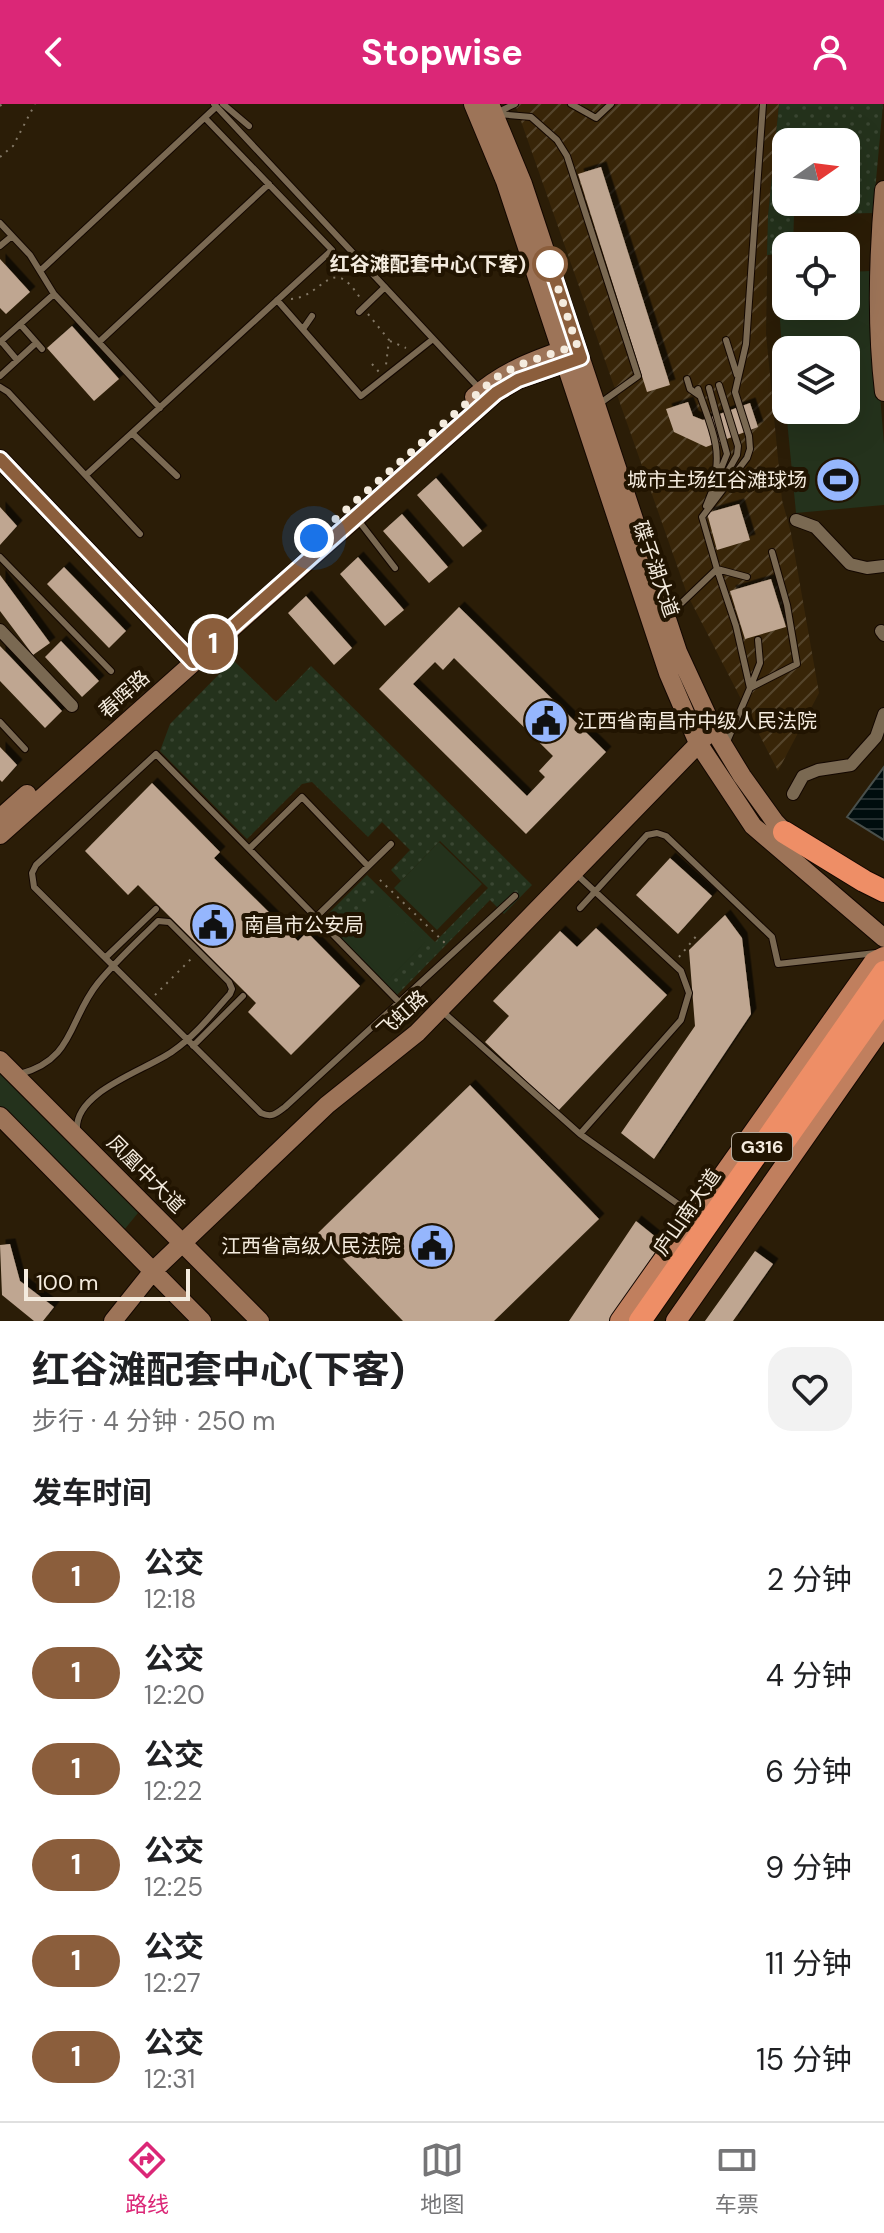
<!DOCTYPE html>
<html lang="zh">
<head>
<meta charset="utf-8">
<style>
	body { margin:0; font-family:"DM Sans","Noto Sans SC",sans-serif; background:#f2f2f2; color:#202124; height:100vh; display:flex; flex-direction:column; font-size:30px; white-space:nowrap }
	* { box-sizing:border-box; margin:0 }
	p { font-size:26px; color:#757577 }
	.icon { flex:none; width:44px; height:44px; fill:none; stroke:currentColor; stroke-width:2; stroke-linecap:round; stroke-linejoin:round }
	.map { position:relative; height:1217px; overflow:hidden }
	.side { display:flex; flex-direction:column; background:#fff; flex:1 }
	.side>* { flex:none }
	.badge { padding:0 16px; border-radius:26px; font-size:28px; line-height:52px }
	.needle { width:52px; rotate:76deg }
	.tools { position:absolute; left:772px; top:24px; display:grid; gap:16px }
	.tools a { display:grid; place-items:center; width:88px; height:88px; border-radius:16px; background:#fff; box-shadow:0 8px 32px #0002; font-size:40px }
	.scale { position:absolute; left:24px; bottom:20px; width:166px; box-sizing:border-box; padding-left:8px; border:4px solid #f4ebde; border-top:0; font-size:22px; line-height:28px; white-space:nowrap; color:#f4ebde; -webkit-text-stroke:6px #211401; paint-order:stroke }
	.you { position:absolute; width:40px; height:40px; margin:-20px; border:6px solid #fff; border-radius:50%; background:#1a73e8; box-shadow:0 0 0 12px #1a73e833 }
	.map>.badge { position:absolute; translate:-50% -50%; box-shadow:0 0 0 4px #fff }
	h2 { padding:0 32px; font-size:30px; line-height:72px }
	.round { display:grid; place-items:center; flex:none; width:84px; height:84px; border-radius:24px; background:#f2f2f2 }
	.summary { display:flex; align-items:center; justify-content:space-between; height:136px; padding:0 32px }
	h1 { font-size:38px; font-weight:700; line-height:60px }
	ul { padding:0; list-style:none }
	li { display:flex; align-items:center; gap:24px; height:96px; padding:0 32px }
	li div { flex:1 }
	li b { display:block; font-size:30px }
	li em { font-style:normal }
	li .badge { min-width:88px; font-weight:700; text-align:center }
	header { display:flex; justify-content:space-between; align-items:center; height:104px; padding:0 32px; background:#db2777; color:#fff; font-size:36px; font-weight:700 }
	.tabs { display:flex; justify-content:space-around; align-items:center; height:112px; border-top:2px solid #e0e0e0; background:#fff; font-size:22px; color:#757577 }
	.tabs a { display:grid; justify-items:center; gap:4px }
	.tabs .selected { color:#db2777 }
	.map>svg:first-child { display:block }
	.industrial { fill:url(#industrial-furrows) }
	.grass { fill:url(#grass-dots); fill-rule:evenodd }
	.green { fill:#24321c }
	.water { fill:url(#water-rules); stroke:#49504c; stroke-width:2 }
	.building { fill:#bfa691; fill-rule:evenodd; filter:url(#shadow) }
	.lines { fill:none; stroke-linecap:round; stroke-linejoin:round }
	.lane-casing { stroke:#130700; stroke-width:8 }
	.street-casing { stroke:#130700; stroke-width:14 }
	.secondary-casing { stroke:#130700; stroke-width:20 }
	.primary-casing { stroke:#130700; stroke-width:22 }
	.highway-casing { stroke:#130700; stroke-width:24 }
	.path { stroke:#837866; stroke-width:2; stroke-dasharray:2 6; stroke-linecap:butt }
	.lane { stroke:#7a6952; stroke-width:6 }
	.street { stroke:#7a6952; stroke-width:12 }
	.secondary { stroke:#9d7458; stroke-width:18 }
	.primary { stroke:#c07f5e; stroke-width:20 }
	.highway { stroke:#ee8e66; stroke-width:22 }
	.line-casing { stroke:#fff; stroke-width:18 }
	.line { stroke:#8b5e3c; stroke-width:12 }
	.walk { stroke:#f4ebde; stroke-width:8; stroke-dasharray:0 14.4 }
	.stop-dot { fill:#fff; stroke:#8b5e3c; stroke-width:4 }
	.labels { text-anchor:middle; dominant-baseline:central; stroke-width:8; stroke-linejoin:round; paint-order:stroke }
	.shield { fill:#211401; stroke:#b5aa9c; stroke-width:2 }
	.shield-label { font-size:18px; font-weight:bold; fill:#f4ebde }
	.stop-label { font-size:20px; font-weight:bold; fill:#f4ebde; stroke:#211401; text-anchor:end }
	.poi-label { font-size:20px; fill:#f4ebde; stroke:#211401; text-anchor:end }
	.street-label { font-size:20px; fill:#f4ebde; stroke:#211401 }
</style>
</head>
<body>
<header><svg class="icon" aria-label="back" viewBox="0 0 24 24"><path d="M15 5l-7 7 7 7"/></svg>Stopwise<svg class="icon" aria-label="person" viewBox="0 0 24 24"><circle cx="12" cy="8" r="4"/><path d="M4 21q1-7 8-7t8 7"/></svg></header>
<div class="map">
<svg width="884" height="1217" viewBox="0 0 884 1217">
	<defs>
		<pattern id="industrial-furrows" width="10" height="10" patternUnits="userSpaceOnUse" patternTransform="scale(2)"><rect width="10" height="10" fill="#382508"/><path d="M-1 1l2-2M0 10L10 0M9 11l2-2" fill="none" stroke="#55452c"/></pattern>
		<pattern id="grass-dots" width="8" height="8" patternUnits="userSpaceOnUse" patternTransform="scale(2)"><rect width="8" height="8" fill="#24321c"/><path d="M2 2h.1M6 6h.1" fill="none" stroke="#3a4632" stroke-width="1.8" stroke-linecap="round"/></pattern>
		<pattern id="water-rules" width="6" height="5" patternUnits="userSpaceOnUse" patternTransform="scale(2)"><rect width="6" height="5" fill="#000d0e"/><path d="M0 2.5h6" fill="none" stroke="#263031"/></pattern>
		<filter id="shadow"><feDropShadow dx="5.5" dy="-5.5" stdDeviation="0" flood-color="#0009"/></filter>
	</defs>
	<rect width="100%" height="100%" fill="#2b1d07"/>
	<path class="industrial" d="M515,0h264l-11,112 -2,118 16,166 9,33 28,160 -41,78 -91,-177z"/>
	<path class="grass" d="M779,0h104l-10,109 -79,2 -1,31h-7v8l-19,1 1,-39zM786,38h60v60h-60z
		M233,556l43,42 35,-36 221,219 -28,29 -14,-14 -94,96 -75,-75 46,-46 68,67 53,-54 -48,-47 -39,40 -10,-11 19,-20 -28,-28 -14,15 -56,-55 -10,2 -55,55 -87,-88 10,-27z"/>
	<path class="green" d="M870,167l14,173v61l-88,8 -10,-103h60v-60h-60v59l-9,-133h9v30h60v-34z
		M439,738l43,42 -45,46 -43,-42z
		M377,790l48,48 -37,38 -49,-48z
		M0,970l138,139 -14,17 -124,-124z"/>
	<path class="water" d="M884,663v73l-37,-23z"/>
	<path class="building" d="M601,63l69,218 -23,7 -69,-218z
		M0,155l30,33 -24,22 -6,-6z
		M72,222l47,53 -25,22 -47,-53z
		M688,298l5,14 10,4 47,-17 8,24 -52,20 -32,-15 -8,-23z
		M436,374l46,53 -19,16 -46,-52z
		M739,400l11,36 -33,10 -10,-37z
		M0,403l17,19 -17,19z
		M402,410l46,53 -19,16 -46,-52z
		M358,453l46,53 -19,16 -45,-52z
		M64,463l62,64 -17,17 -62,-64z
		M0,471l50,68 -17,12 -33,-44z
		M771,475l15,48 -41,12 -15,-48z
		M306,492l46,52 -18,17 -46,-52z
		M459,503l147,145 -80,82 -147,-145zM454,554l99,98 -14,15 6,6 -18,19 -114,-112 22,-22 8,8z
		M61,537l38,40 -17,16 -37,-40z
		M0,542l62,65 -17,17 -45,-47z
		M0,643l17,18 -15,17 -2,-2z
		M152,679l68,69 -6,6 84,83 9,-9 53,54 -69,69 -43,-43 8,-9 -118,-118 -10,10 -43,-44z
		M670,754l42,38 -34,38 -42,-39z
		M725,811l17,23 9,76 -97,145 -33,-26 74,-107 -6,-76z
		M596,824l71,67 -109,116 -73,-69 24,-26 -16,-15 67,-70 17,16z
		M470,981l129,134 -105,102h-91l-85,-88z
		M636,1117l26,21 -52,79h-41z
		M10,1140l10,37 34,26 -11,14h-9l-32,-26 -2,-50z
		M755,1147l18,13 -40,57h-28z"/>
	<g class="lines">
		<g class="lane-casing">
			<path id="lane" d="M214,0l265,284
				M223,0l26,22
				M571,0l25,14 15,-14
				M498,8l17,-8
				M498,10l33,3 26,23 10,16 71,220 -39,28
				M0,119l30,32 24,39 106,114
				M0,142l12,-10
				M40,167l176,-164
				M277,196l84,96 72,-57
				M359,208l26,-25
				M20,220l22,25
				M303,225l9,-13
				M726,236l11,35
				M1,237l16,19
				M0,238l54,-48
				M99,238l170,-158
				M0,272l36,-33
				M687,275l3,10 10,7
				M0,283l8,5 132,142
				M698,285c11,34 26,59 15,94
				M132,329l45,43
				M86,371l246,-225 -126,-131
				M714,392l23,-41 1,-9 -19,-61
				M706,402l21,-52 -18,-66
				M358,416l37,48
				M0,453l111,114
				M670,510l47,-45 -15,-52 45,-59 3,-9 -1,-13 -14,-44 11,-48 17,-240
				M750,584l47,-24 -10,-59 -15,-53
				M750,584l10,-25 -2,-23
				M0,618l25,27
				M726,640l24,-56 -14,-62 -19,-57 30,8
				M249,745l53,-52 66,69
				M575,769l106,98 8,22 -8,27 -101,114
				M580,804l67,-73 10,-2 9,3 106,101 6,27 98,-11
				M316,813l75,-73
				M105,854l51,-49
				M399,898l-243,-248 -120,111 -4,8 2,14 227,226c11,5 15,1 24,-6l230,-211
				M443,908l137,122 112,80
				M193,942l50,-50
				M20,970c55,-15 48,-54 78,-91 18,-22 40,-42 60,-62l11,1 60,60 3,7 -2,5c-18,20 -35,42 -57,57 -26,19 -99,40 -96,79"/>
		</g>
		<g class="street-casing">
			<path id="street" d="M796,416l19,7 35,37 17,4 17,-2
				M0,526l72,76
				M881,527l3,4
				M793,690l10,-18 15,-6 33,-5 25,-28 8,-23"/>
		</g>
		<g class="secondary-casing">
			<path id="secondary" d="M473,0l32,77 163,492 30,70 55,83 131,112
				M490,0l33,80 155,468 36,78 28,46 33,46 18,19
				M884,86c-6,67 -8,135 0,202
				M474,293c29,-26 60,-37 97,-50
				M0,355l193,203
				M0,714l27,-24
				M0,731l496,-442 22,-13 56,-20
				M0,956l260,261
				M0,1012l202,205
				M113,1217l40,-50 174,-166 90,-72 288,-296"/>
		</g>
		<g class="primary-casing">
			<path id="primary" d="M620,1217l254,-359 10,-5
				M676,1217l208,-297"/>
		</g>
		<g class="highway-casing">
			<path id="highway" d="M784,728l80,49 20,10
				M778,1046l106,-150
				M640,1217l244,-349"/>
		</g>
		<path class="path" d="M0,2l2,-2
			M0,53l13,-11 22,-42
			M291,195c33,-2 40,-47 69,-1
			M368,210l21,26 -3,25
			M390,237l16,7
			M372,260l7,8
			M380,776l68,66
			M679,853l19,-23
			M155,891l38,-38"/>
		<use href="#lane" class="lane"/>
		<use href="#street" class="street"/>
		<use href="#secondary" class="secondary"/>
		<use href="#primary" class="primary"/>
		<use href="#highway" class="highway"/>
	</g>
	<g class="lines">
		<g class="line-casing">
			<path id="line" d="M0,355l193,203 303,-269 22,-13 63,-22 -31,-94"/>
		</g>
		<use href="#line" class="line"/>
		<path class="walk" d="M314,434l181,-160 24,-13 58,-20 -27,-81"/>
	</g>
	<defs>
		<g id="stadium-disc" transform="scale(2.3)"><circle r="9.5" fill="#95b6fd" stroke="#211401"/><path d="M0-5a6.5 5 0 1 0 0 10a6.5 5 0 1 0 0-10ZM-3.5-1.8h7v3.6h-7Z" fill="#111"/></g>
		<g id="civic-disc" transform="scale(2.3)"><circle r="9.5" fill="#95b6fd" stroke="#211401"/><path d="M-.6-6.5H3V-4.5H.6V-3L4-1V1h2V6H-6V1h2V-1L-.6-3ZM-1.2 2.5V6h2.4V2.5Z" fill="#111"/></g>
	</defs>
	<g fill-rule="evenodd">
		<use href="#stadium-disc" x="838" y="376"/>
		<use href="#civic-disc" x="546" y="617"/>
		<use href="#civic-disc" x="213" y="821"/>
		<use href="#civic-disc" x="432" y="1142"/>
	</g>
	<circle class="stop-dot" cx="550" cy="160" r="16"/>
	<g class="labels">
		<rect class="shield" x="732" y="1029" width="60" height="28" rx="6"/>
		<g class="shield-label">
			<text x="762" y="1043">G316</text>
		</g>
		<g class="stop-label">
			<text x="526" y="160">红谷滩配套中心(下客)</text>
		</g>
		<g class="poi-label">
			<text x="807" y="376">城市主场红谷滩球场</text>
			<text x="577" y="617" text-anchor="start">江西省南昌市中级人民法院</text>
			<text x="244" y="821" text-anchor="start">南昌市公安局</text>
			<text x="401" y="1142">江西省高级人民法院</text>
		</g>
		<g class="street-label">
			<text transform="translate(656 465) rotate(71)">碟子湖大道</text>
			<text transform="translate(124 590) rotate(-42)">春晖路</text>
			<text transform="translate(402 910) rotate(-42)">飞虹路</text>
			<text transform="translate(146 1070) rotate(45)">凤凰中大道</text>
			<text transform="translate(687 1108) rotate(-55)">庐山南大道</text>
		</g>
	</g>
</svg>
<div class="tools">
<a><svg class="needle" viewBox="-14 -14 28 28"><path d="M0-13l5 13h-10z" fill="#e53935"/><path d="M0 13l5-13h-10z" fill="#757577"/></svg></a>
<a><svg class="icon" aria-label="locate" viewBox="0 0 24 24"><circle cx="12" cy="12" r="6"/><path d="M12 2v4M12 18v4M2 12h4M18 12h4"/></svg></a>
<a><svg class="icon" aria-label="layers" viewBox="0 0 24 24"><path d="M12 4l9 5-9 5-9-5zM3 14l9 5 9-5"/></svg></a>
</div>
<div class="scale">100 m</div>
<div class="you" style="left:314px;top:434px"></div>
<b class="badge" style="left:213px;top:540px;background:#8b5e3c;color:#fff">1</b>
</div>
<section class="side">
<div class="summary"><div><h1>红谷滩配套中心(下客)</h1><p>步行 · 4 分钟 · 250 m</p></div><a class="round"><svg class="icon" aria-label="heart" viewBox="0 0 24 24"><path d="M12 20l-8-8c-3-5 5-10 8-4 3-6 11-1 8 4z"/></svg></a></div>
<h2>发车时间</h2>
<ul>
<li><span class="badge" style="background:#8b5e3c;color:#fff">1</span><div><b>公交</b><p>12:18</p></div><em>2 分钟</em></li>
<li><span class="badge" style="background:#8b5e3c;color:#fff">1</span><div><b>公交</b><p>12:20</p></div><em>4 分钟</em></li>
<li><span class="badge" style="background:#8b5e3c;color:#fff">1</span><div><b>公交</b><p>12:22</p></div><em>6 分钟</em></li>
<li><span class="badge" style="background:#8b5e3c;color:#fff">1</span><div><b>公交</b><p>12:25</p></div><em>9 分钟</em></li>
<li><span class="badge" style="background:#8b5e3c;color:#fff">1</span><div><b>公交</b><p>12:27</p></div><em>11 分钟</em></li>
<li><span class="badge" style="background:#8b5e3c;color:#fff">1</span><div><b>公交</b><p>12:31</p></div><em>15 分钟</em></li>
</ul>
</section>
<nav class="tabs">
<a class="selected"><svg class="icon" aria-label="directions" viewBox="0 0 24 24"><path d="M12 3l9 9-9 9-9-9zM9 14v-3h6M13 9l2 2-2 2"/></svg>路线</a>
<a><svg class="icon" aria-label="map" viewBox="0 0 24 24"><path d="M3 6l6-2 6 2 6-2v14l-6 2-6-2-6 2zM9 4v14M15 6v14"/></svg>地图</a>
<a><svg class="icon" aria-label="tickets" viewBox="0 0 24 24"><path d="M3 7h18v10H3zM15 7v10"/></svg>车票</a>
</nav>
</body>
</html>
